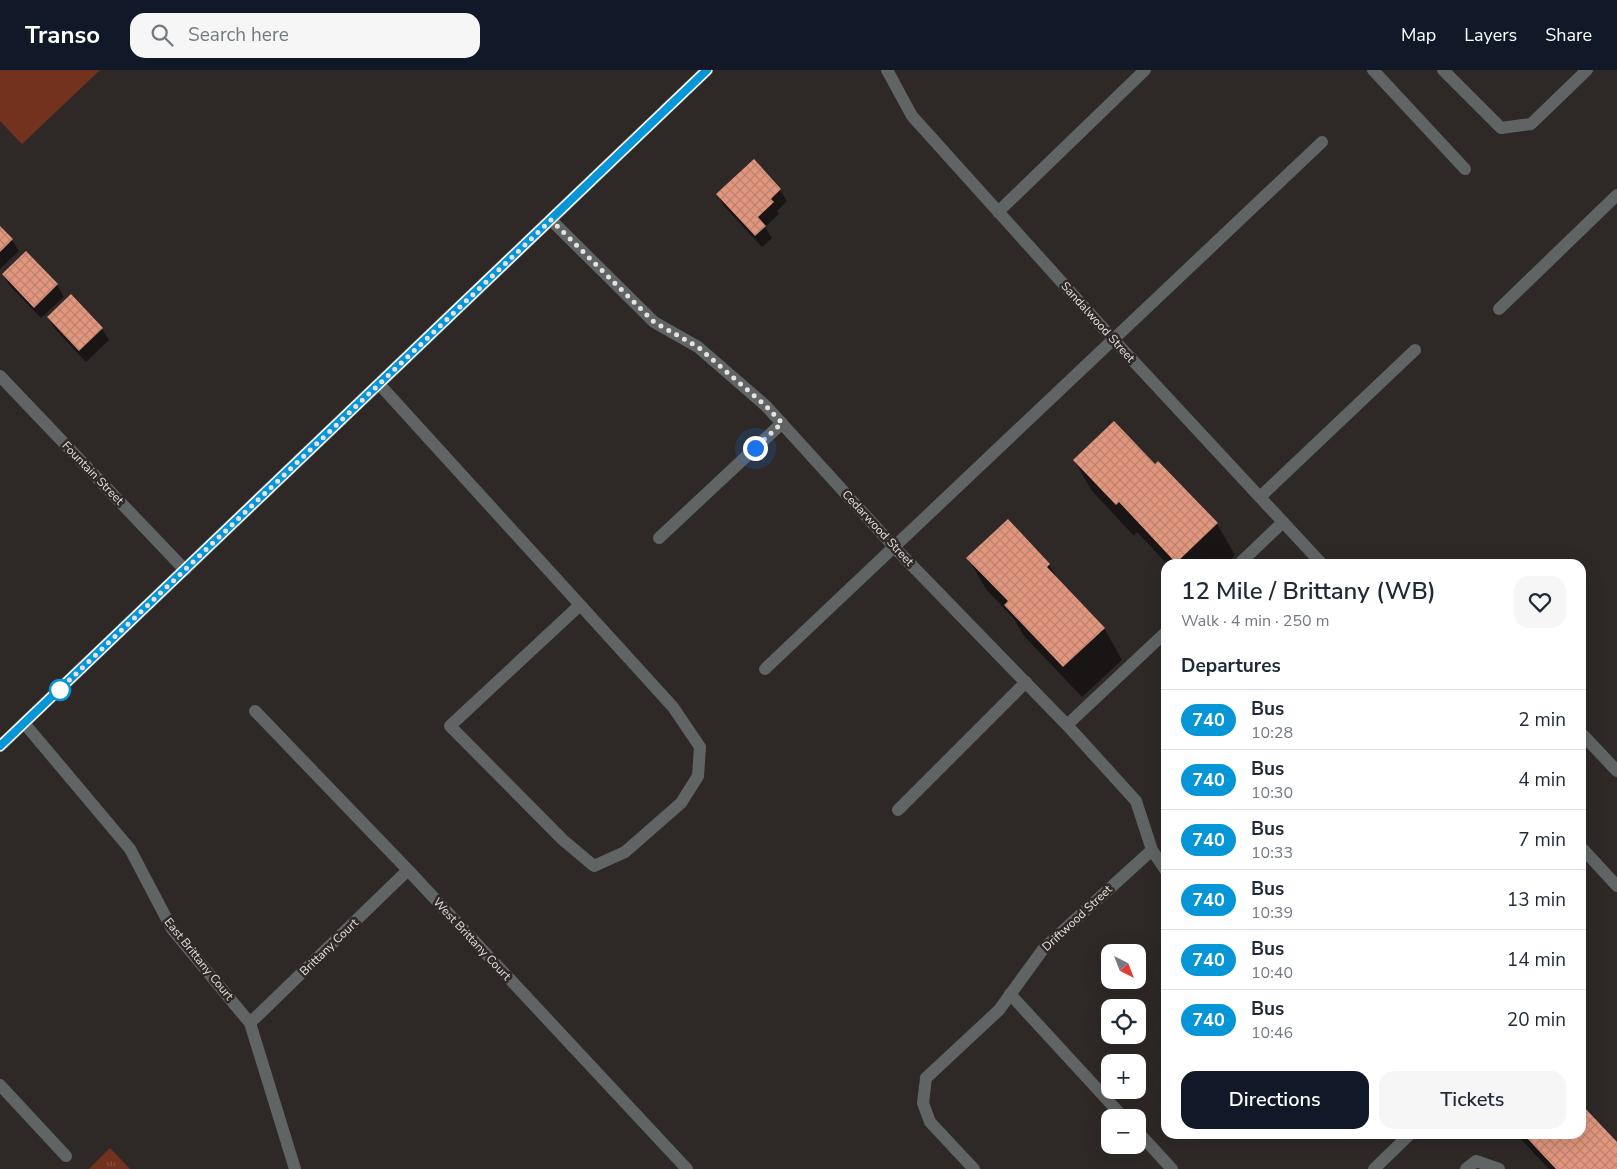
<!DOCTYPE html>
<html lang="en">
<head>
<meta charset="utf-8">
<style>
	body { margin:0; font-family:"Nunito Sans",sans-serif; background:#f6f6f7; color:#1f2937; height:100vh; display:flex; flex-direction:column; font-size:19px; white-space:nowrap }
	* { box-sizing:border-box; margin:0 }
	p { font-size:16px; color:#747a83 }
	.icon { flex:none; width:28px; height:28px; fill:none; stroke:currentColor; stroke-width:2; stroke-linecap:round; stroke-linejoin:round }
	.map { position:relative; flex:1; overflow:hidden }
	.side { position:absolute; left:1161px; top:489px; width:425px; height:580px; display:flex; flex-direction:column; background:#fff; border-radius:15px; box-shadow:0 5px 20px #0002 }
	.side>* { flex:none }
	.badge { padding:0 10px; border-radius:16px; font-size:18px; line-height:32px }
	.needle { width:32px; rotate:138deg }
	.buttons { position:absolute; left:1101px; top:874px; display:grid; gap:10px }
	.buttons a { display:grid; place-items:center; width:45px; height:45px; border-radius:10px; background:#fff; box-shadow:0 5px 20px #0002; font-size:25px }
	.you { position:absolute; width:25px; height:25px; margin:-12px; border:4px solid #fff; border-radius:50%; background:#1a73e8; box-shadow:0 0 0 8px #1a73e833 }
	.map>.badge { position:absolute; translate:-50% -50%; box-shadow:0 0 0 2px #fff }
	h2 { padding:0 20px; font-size:19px; line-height:45px }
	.round { display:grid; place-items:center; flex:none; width:52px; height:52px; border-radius:15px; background:#f6f6f7 }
	.head { display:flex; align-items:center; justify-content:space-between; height:85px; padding:0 20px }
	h1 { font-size:24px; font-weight:600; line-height:38px }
	.button { display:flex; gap:10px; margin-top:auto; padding:10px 20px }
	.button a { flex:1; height:58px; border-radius:15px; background:#111827; color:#fff; font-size:20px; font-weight:600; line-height:58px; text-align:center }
	.button a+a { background:#f6f6f7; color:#1f2937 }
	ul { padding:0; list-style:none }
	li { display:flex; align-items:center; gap:15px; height:60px; padding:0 20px; border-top:1px solid #e0e1e3 }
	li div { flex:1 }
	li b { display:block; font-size:19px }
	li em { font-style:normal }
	li .badge { min-width:55px; font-weight:700; text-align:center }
	header { display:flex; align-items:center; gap:30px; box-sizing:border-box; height:70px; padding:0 25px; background:#111827; color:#fff }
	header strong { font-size:24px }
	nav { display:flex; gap:28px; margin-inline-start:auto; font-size:18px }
	.search { width:350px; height:45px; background:#f6f6f7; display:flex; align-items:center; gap:12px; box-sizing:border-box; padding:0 18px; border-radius:15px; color:#747a83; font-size:19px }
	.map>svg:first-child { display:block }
	.grass { fill:url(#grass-tufts) }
	.park { fill:#73321d }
	.shadow { fill:#0007 }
	.building { fill:url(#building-cross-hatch) }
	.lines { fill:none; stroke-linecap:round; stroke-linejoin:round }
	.lane { stroke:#616464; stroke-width:12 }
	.street { stroke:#616464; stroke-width:12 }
	.secondary { stroke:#7f8484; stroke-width:12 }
	.line-casing { stroke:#fff; stroke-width:11 }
	.line { stroke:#0696d7; stroke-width:8 }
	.walk { stroke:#e6e2e1; stroke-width:5; stroke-dasharray:0 9 }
	.stop-dot { fill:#fff; stroke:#0696d7; stroke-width:2.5 }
	.labels { text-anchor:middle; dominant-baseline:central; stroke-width:5; stroke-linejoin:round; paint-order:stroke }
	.street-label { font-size:12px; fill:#e6e2e1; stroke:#2e2927 }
</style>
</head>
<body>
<header>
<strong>Transo</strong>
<div class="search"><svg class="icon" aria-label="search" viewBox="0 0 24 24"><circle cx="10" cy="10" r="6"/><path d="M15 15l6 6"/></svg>Search here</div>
<nav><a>Map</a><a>Layers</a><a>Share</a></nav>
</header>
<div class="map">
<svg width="1617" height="1099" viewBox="0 0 1617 1099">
	<defs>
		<pattern id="grass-tufts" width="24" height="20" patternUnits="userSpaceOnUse" patternTransform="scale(1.25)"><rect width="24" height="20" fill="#73321d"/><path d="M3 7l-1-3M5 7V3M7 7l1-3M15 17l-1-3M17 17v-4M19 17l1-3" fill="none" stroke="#874f3e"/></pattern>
		<pattern id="building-cross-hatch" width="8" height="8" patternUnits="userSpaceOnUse" patternTransform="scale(1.25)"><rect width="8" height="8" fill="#e2967d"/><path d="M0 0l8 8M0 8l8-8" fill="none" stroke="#bb826f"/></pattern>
	</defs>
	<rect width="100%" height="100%" fill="#2e2927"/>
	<path class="grass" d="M110,1078l20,21h-41z"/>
	<path class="park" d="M0,0h100l-78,74 -22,-23z"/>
	<path class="shadow" d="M753,91l27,29 7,11 -10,10 2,3 -14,13 7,11 -10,9 -38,-41 -7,-12z
		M0,157l12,13 7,11 -19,18z
		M26,182l31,33 7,12 -23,21 -31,-32 -7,-12z
		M48,248l54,11 7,11 -23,22 -31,-33z
		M1074,390l81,6 62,58 18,31 -9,9h-59l-30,-32 -3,4 -42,-45z
		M968,488l81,7 10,16 45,47 18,32 -40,37 -58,-61 -10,-17 -28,-30z
		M1516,1064h65l36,10v25h-68z"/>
	<path class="building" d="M754,89l27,30 -10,10 3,3 -16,15 8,9 -11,10 -39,-42z
		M0,156l13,13 -13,13z
		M26,181l32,33 -24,24 -32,-34z
		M71,224l32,34 -24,23 -32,-34z
		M1114,351l41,43 3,-3 60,62 -42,40 -57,-61 -3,3 -43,-45z
		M1008,449l42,45 -3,3 58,61 -42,39 -59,-62 4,-4 -42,-43z
		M1581,1034l36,38v27h-61l-33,-35h58z"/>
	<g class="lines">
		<path class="lane" d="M1373,0l92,99
			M1443,0l58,58 30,-4 56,-54
			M998,142l147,-142
			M1499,239l118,-114
			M380,315l293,322 27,40 -2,29 -17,27 -56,49 -31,14 -31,-26 -113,-114 130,-121
			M1260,427l155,-147
			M659,468l123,-115
			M1239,494l44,-42
			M765,599l557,-527
			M1067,655l99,-93
			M1581,663l36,38
			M898,740l128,-128
			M1581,777l36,39
			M1010,924l114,124
			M926,1008l-3,25 7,19 44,47
			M0,1015l66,71
			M1138,1062l34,37
			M1374,1099l34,-33
			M1466,1099l10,-8 23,8"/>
		<path class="street" d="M887,0l25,46 200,222 210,226
			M551,150l103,102 44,25 68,59 129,142 172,177 69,76 16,49 14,21
			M0,306l185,194
			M255,641l153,159 279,299
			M24,653l106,126 42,80 78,94 45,146
			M250,953l158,-153
			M926,1008l73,-68 45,-62 108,-98
			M1406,1064l2,2"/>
		<path class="secondary" d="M0,676l707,-676"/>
	</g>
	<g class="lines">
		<g class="line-casing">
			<path id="line" d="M0,676l707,-676"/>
		</g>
		<use href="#line" class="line"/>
		<path class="walk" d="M60,620l-2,1 493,-471 103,102 44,25 68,59 16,17 -27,25"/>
	</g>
	<circle class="stop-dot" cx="60" cy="620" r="10"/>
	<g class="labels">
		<g class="street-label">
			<text transform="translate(1098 252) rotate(48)">Sandalwood Street</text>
			<text transform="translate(93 403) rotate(46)">Fountain Street</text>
			<text transform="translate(878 458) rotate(47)">Cedarwood Street</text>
			<text transform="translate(1077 848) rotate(-43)">Driftwood Street</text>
			<text transform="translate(472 869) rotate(47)">West Brittany Court</text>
			<text transform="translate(329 877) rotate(-44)">Brittany Court</text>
			<text transform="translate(199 889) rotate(51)">East Brittany Court</text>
		</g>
	</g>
</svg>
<div class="buttons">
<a><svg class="needle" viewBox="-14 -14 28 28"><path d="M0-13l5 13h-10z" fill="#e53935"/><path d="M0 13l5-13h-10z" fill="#747a83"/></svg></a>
<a><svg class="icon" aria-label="locate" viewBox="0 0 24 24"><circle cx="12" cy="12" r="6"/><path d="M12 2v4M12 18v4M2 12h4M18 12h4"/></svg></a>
<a>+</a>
<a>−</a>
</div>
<div class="you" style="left:755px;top:378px"></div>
<section class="side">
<div class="head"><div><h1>12 Mile / Brittany (WB)</h1><p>Walk · 4 min · 250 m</p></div><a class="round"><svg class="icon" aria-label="heart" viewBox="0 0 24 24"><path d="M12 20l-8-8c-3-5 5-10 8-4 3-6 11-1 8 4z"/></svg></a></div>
<h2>Departures</h2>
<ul>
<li><span class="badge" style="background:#0696d7;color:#fff">740</span><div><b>Bus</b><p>10:28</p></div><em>2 min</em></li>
<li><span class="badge" style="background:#0696d7;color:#fff">740</span><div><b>Bus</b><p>10:30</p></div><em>4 min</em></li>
<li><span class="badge" style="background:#0696d7;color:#fff">740</span><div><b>Bus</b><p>10:33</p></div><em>7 min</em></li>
<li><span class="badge" style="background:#0696d7;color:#fff">740</span><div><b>Bus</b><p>10:39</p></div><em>13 min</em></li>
<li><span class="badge" style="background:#0696d7;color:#fff">740</span><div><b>Bus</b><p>10:40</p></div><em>14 min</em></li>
<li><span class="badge" style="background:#0696d7;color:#fff">740</span><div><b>Bus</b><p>10:46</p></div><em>20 min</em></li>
</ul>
<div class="button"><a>Directions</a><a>Tickets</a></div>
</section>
</div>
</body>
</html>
